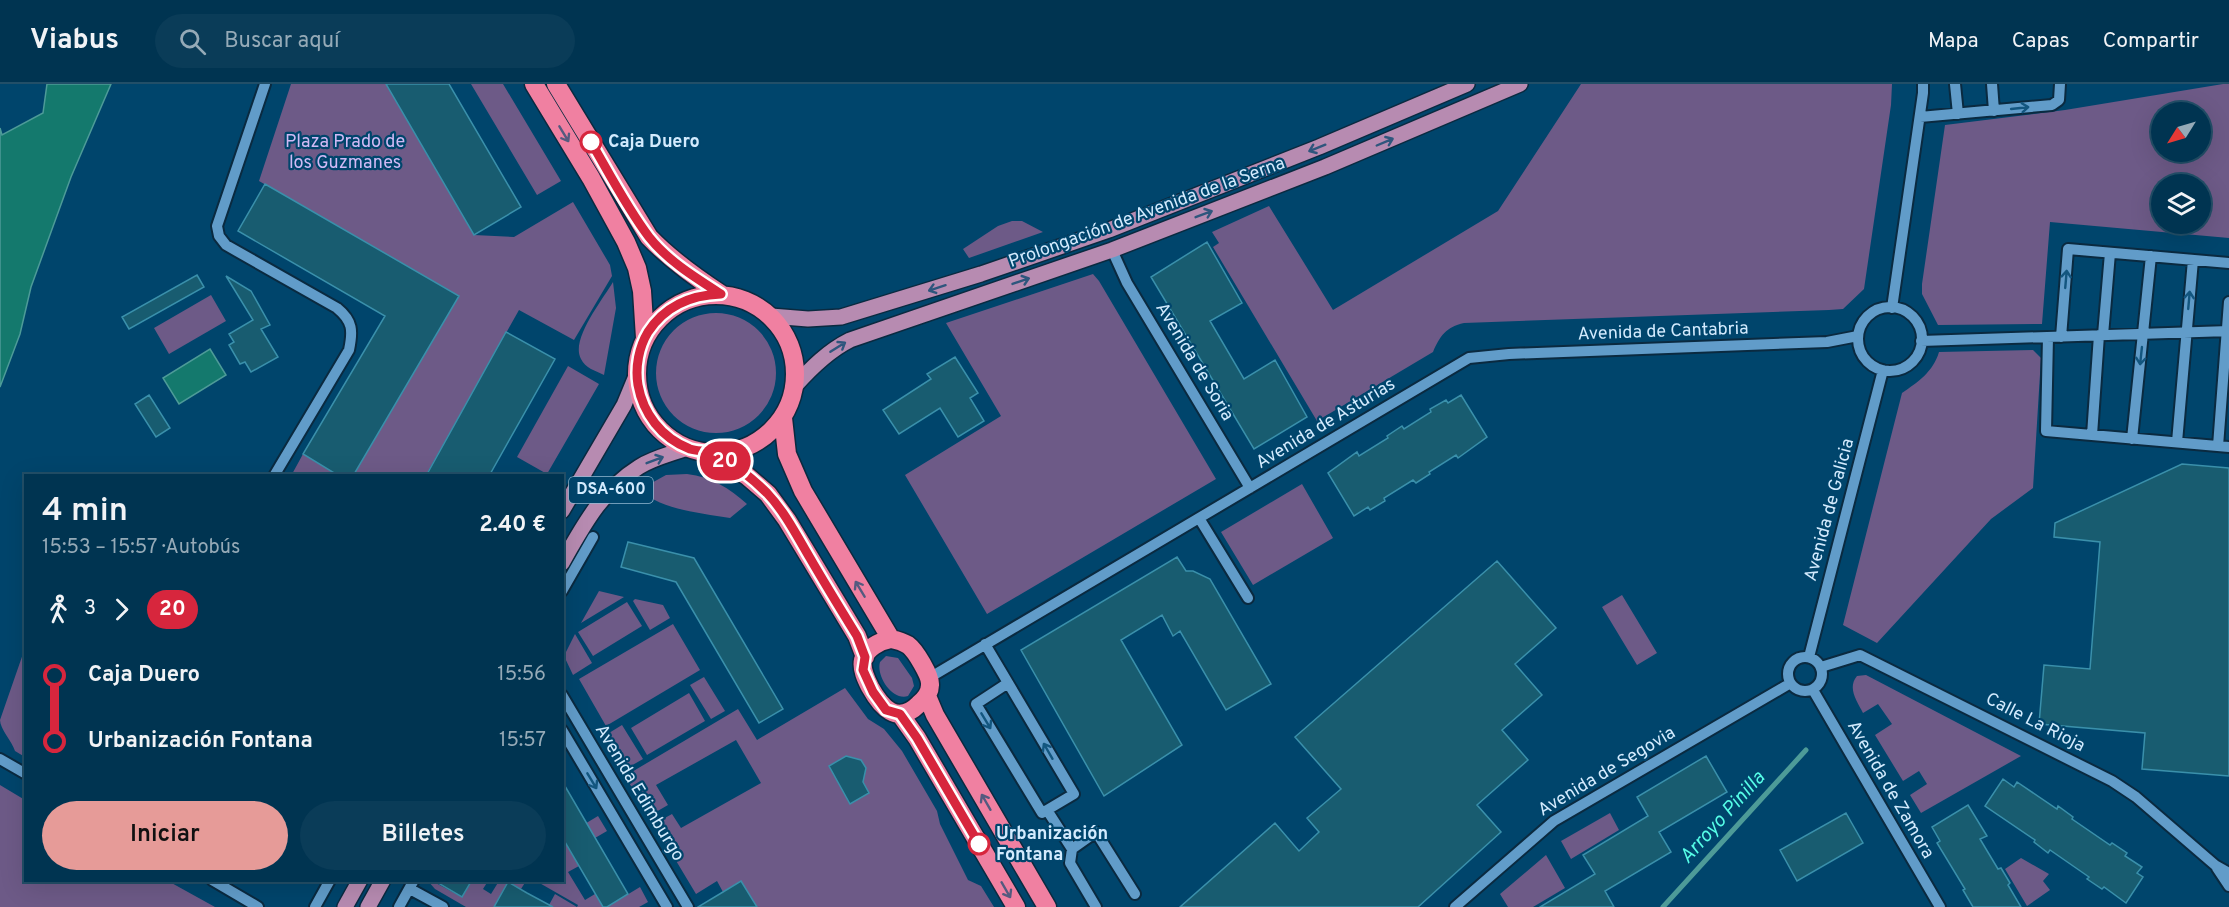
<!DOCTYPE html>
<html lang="es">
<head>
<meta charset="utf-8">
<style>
	body { margin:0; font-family:Overpass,sans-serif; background:#0a3c58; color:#f1f3f6; height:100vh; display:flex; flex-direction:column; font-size:22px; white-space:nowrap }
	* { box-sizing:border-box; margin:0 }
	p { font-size:20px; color:#95aab7 }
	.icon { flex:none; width:33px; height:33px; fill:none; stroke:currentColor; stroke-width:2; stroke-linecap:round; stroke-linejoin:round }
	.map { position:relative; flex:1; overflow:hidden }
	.side { position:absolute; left:24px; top:390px; width:540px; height:408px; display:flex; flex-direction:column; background:#003451; border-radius:0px; box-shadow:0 6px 24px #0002,0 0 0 2px #224f68 }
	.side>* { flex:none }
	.badge { padding:0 12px; border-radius:20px; font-size:21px; line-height:39px }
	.needle { width:39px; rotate:233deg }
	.buttons { position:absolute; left:2151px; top:18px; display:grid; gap:12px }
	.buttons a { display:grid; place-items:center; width:60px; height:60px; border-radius:50%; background:#003451; box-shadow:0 6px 24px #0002,0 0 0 2px #224f68; font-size:30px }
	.map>.badge { position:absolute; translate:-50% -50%; box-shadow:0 0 0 3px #fff }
	.legs { display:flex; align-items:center; gap:9px; height:66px; padding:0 18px; font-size:20px }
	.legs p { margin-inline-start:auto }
	.overview { display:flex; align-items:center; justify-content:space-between; height:102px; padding:0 18px }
	h1 { font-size:33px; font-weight:600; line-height:45px }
	.action { display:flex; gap:12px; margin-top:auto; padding:12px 18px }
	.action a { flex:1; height:69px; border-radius:36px; background:#e69b98; color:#111; font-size:24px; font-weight:600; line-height:69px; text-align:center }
	.action a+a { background:#0a3c58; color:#f1f3f6 }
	ul { padding:0 18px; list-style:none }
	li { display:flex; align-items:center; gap:21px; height:66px; font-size:22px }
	li i { display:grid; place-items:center; width:9px; height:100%; margin:0 8px; background:currentColor }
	li i::after { content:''; width:15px; height:15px; margin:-8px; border:4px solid; border-radius:50%; background:#003451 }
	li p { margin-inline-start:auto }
	li:first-child i { background:linear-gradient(#0000 50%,currentColor 0) }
	li:last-child i { background:linear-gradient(currentColor 50%,#0000 0) }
	header { display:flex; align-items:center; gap:36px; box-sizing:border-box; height:84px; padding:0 30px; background:#003451; border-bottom:2px solid #224f68 }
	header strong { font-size:28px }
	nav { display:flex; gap:33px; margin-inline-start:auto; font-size:21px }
	.search { width:420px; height:54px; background:#0a3c58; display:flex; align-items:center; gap:15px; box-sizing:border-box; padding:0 21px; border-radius:33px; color:#95aab7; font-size:22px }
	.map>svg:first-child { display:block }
	.green { fill:#6d5a87; fill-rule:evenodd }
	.water { fill:#14796d; stroke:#4d9b98; stroke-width:1.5 }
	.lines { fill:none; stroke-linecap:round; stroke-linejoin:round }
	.stream { stroke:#4d9b98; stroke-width:5 }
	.building { fill:#185c70; stroke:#3a90ab; stroke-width:1.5 }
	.minor-casing { stroke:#0a2a40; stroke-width:14 }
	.major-casing { stroke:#0a2a40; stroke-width:18 }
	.highway-casing { stroke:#0a2a40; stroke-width:21 }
	.minor { stroke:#619cc9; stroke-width:10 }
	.major { stroke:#b78bb1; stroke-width:15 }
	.highway { stroke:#f080a1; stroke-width:18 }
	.oneway { stroke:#13567f }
	.oneway2 { stroke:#545a7f }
	.oneway3 { stroke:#2e567d }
	.line-1-casing { stroke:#fff; stroke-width:14 }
	.line-1 { stroke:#d7263d; stroke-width:9 }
	.stop-1-dot { fill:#fff; stroke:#d7263d; stroke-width:3 }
	.labels { text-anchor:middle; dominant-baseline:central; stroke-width:4.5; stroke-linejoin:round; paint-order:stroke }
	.shield { fill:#00456c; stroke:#94b9d2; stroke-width:1.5 }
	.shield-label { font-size:16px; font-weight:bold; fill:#d3ebfe }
	.park-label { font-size:18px; fill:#d1baf5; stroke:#00456c }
	.stop-label { font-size:18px; font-weight:bold; fill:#d3ebfe; stroke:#00456c; text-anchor:start }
	.street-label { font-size:18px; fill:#d3ebfe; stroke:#00456c }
	.water-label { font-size:20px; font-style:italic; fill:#55fde7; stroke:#00456c }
</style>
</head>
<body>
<header>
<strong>Viabus</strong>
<div class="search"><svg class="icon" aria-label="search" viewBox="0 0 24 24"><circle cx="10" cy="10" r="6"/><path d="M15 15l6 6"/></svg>Buscar aquí</div>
<nav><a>Mapa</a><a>Capas</a><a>Compartir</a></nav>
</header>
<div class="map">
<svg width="2229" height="823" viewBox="0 0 2229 823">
	<rect width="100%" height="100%" fill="#00456c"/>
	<path class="green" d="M291,0h95l88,151 40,2 59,-35 37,63 2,11 -38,64 -55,-30 -93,165h-73l106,-179 -200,-115z
		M471,0h32l58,97 -24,14z
		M1581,0h311l-1,21 -27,184 -21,20 -14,1 -365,13c-18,4 -24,13 -31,29l-116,69 -104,-174 6,-4 -7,-11 57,-26 64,104 165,-99z
		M2223,0h6v154l-179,-16 -8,102 -104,1 -16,-31v-10l23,-159 120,-15zM2200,28v40h-38v-40zM2200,100v40h-38v-40z
		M1012,137h10l21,11 -74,26 -6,-9 35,-23z
		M1093,190l6,7 117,198 -229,135 -82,-139 96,-59 -55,-93z
		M613,198l3,26 -12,67c-8,-4 -19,-7 -23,-16 -11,-19 22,-60 32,-77z
		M211,211l15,26 -57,33 -15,-26z
		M656 289a60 60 0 1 1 120 0a60 60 0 1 1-120 0Z
		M2033,266l8,8 -8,130 -42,31 -114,124 -34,-18 59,-232c16,-11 31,-21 37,-41z
		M568,282l31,18 -52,90 -30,-17z
		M303,370l36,21 -48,1z
		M687,390c25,3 42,14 60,30l-17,14c-30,-5 -67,-8 -91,-28l27,-15z
		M1302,400l31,54 -80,47 -32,-53z
		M599,507l25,6 -43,26z
		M1622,511l35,58 -20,12 -35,-58z
		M635,515l28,6 7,13 -20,12 -17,-29z
		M627,518l15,24 -49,30 -15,-24z
		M673,540l27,46 -94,56 -27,-47z
		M575,550l17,29 -19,12 -9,-19z
		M25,564l1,109h-1l-10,-6c-3,-10 -15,-22 -15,-31z
		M886,572l12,2 14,20 2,8 -6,10c-16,5 -32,-20 -28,-34z
		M1866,591l155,81 -100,57 -11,-18 17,-11 -8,-13 -16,10 -28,-46 17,-11 -14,-20 -15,9c-6,-12 -16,-25 -6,-37z
		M704,593l21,34 -14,8 -21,-34z
		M845,604l23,31 16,10 18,22 35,60 3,13 28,56 13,6 13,21h-239l-14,-26 -18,11 -6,-11 -21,13 -42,-70 18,-10 9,14 80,-45 -25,-43 -80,45 12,20 -19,11 -24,-40 113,-67 19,31z
		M689,609l16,28 -58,34 -16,-27z
		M622,641l21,34 -14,8 -20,-34z
		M0,701l25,15 1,80 142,1 47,26h-215z
		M1610,729l9,17 -48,29 -10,-18z
		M598,732l9,15 -36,21 8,14 -11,6 17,28 10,-6 8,13h-51l-3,-2 6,-11 22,13 1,-2 -42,-24 26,-1 1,-43z
		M1546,771l19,33 -32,19h-25l-8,-13z
		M2021,774l28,16 -6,7 7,9 -23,16 -22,-37z
		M428,797h4l30,16 10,-16h16l-5,8 8,5 8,-13h27l-5,8 -13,-7 -14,25h-28l-31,-18z
		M640,803l8,15 -9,5h-32z"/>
	<path class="water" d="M47,0h64l-40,93 -40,110 -11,47 -20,53v-259l2,7 41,-22z
		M210,265l16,26 -47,29 -16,-26z"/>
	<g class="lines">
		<path class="stream" d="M1663,823l143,-157"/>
	</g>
	<path class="building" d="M386,0h63l72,123 -47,28z
		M265,100l194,112 -106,180h-14l-36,-22 82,-138 -147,-85z
		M1207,158l35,61 -32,18 34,58 31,-19 32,57 -53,32 -103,-172z
		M197,191l7,12 -75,42 -7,-12z
		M226,192l25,15 19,34 -9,4 17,28 -27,15 -6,-10 -5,2 -11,-19 5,-3 -5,-8 24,-14z
		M506,248l49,27 -66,117h-63z
		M955,273l23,36 -8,5 14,23 -26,16 -18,-29 -41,26 -16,-24 48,-31 -4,-5z
		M149,311l21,33 -14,9 -21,-33z
		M1461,311l26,42 -29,21 -2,-3 -27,17 1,2 -14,9 -3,-3 -29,18 1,3 -15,9 -2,-3 -14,9 -26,-43 29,-21 2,4 29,-18 -1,-2 15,-10 2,3 27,-17 -1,-3 16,-9 2,3z
		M2182,380l47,4v308l-87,-7 3,-36 -106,-9 5,-59 46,4 10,-127 -46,-5 1,-14z
		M628,458l66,16 89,151 -24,14 -83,-141 -55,-15z
		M1177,473l9,14h7l17,8 61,105 -45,26 -46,-79 -7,5 -11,-21 -41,25 61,105 -78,51 -83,-146z
		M1497,477l59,67 -41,36 27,31 -40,35 26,30 -51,45 24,27 -83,75h-238l95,-84 24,28 20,-19 -12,-14 34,-29 -46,-52z
		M846,672l15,4 5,8 -3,14 6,11 -19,11 -21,-38z
		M1706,672l21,36 -68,40 12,20 -66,39 9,16h-74l55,-33 -12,-19 65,-39 -11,-19z
		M2003,695l11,8 3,-5 40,27 1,-3 15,11 -1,2 38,26 2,-2 15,10 -2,3 17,11 -5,6 6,4 -17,26 -22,-16 -2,2 -15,-10 2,-2 -39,-27 -2,3 -14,-11 1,-2 -50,-34z
		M562,697l66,113 -21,13h-4l-41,-70z
		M1968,721l19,31 -7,3 18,30 3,-1 9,15 -2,2 13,22h-48l-10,-17 2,-1 -28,-46 3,-2 -8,-14z
		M1846,729l17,30 -66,38 -17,-31z
		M433,796h39l-10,17z
		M741,797l16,26h-59l25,-15z
		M508,798l19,11 26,14h-59z"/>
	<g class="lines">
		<g class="minor-casing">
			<path id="minor" d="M265,0l-48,142 2,10 7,9 111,63c16,13 16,23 12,42l-75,126
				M1955,0l3,30
				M1992,0l2,27
				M1920,33l132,-12 7,-5 1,-16
				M1112,166l15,33 123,205
				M1858 255a32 32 0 1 1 64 0a32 32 0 1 1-64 0Z
				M1892,224l31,-215v-9
				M2103,251l7,-82
				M2048,253l-2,94 183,16
				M2061,253l7,-88 161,14
				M1921,257l308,-10
				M2092,351l7,-100
				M2132,355l19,-183
				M2177,358l16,-182
				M2218,362l11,-144
				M1199,434l49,80
				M562,507l31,-54
				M985,560l89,150 -32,19 -66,-109 32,-21
				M1788 590a17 17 0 1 1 34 0a17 17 0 1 1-34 0Z
				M1809,573l74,-287
				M1821,583l39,-12 252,126 24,16 79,68 14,8
				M929,594l540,-320 40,-4 318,-12 31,-6
				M1813,606l127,217
				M562,611l126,212
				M562,646l105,177
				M0,675l26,15
				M1047,726l25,39
				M2217,784l12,18
				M212,796l46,27
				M410,805l33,18
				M315,823l15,-27
				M399,823l15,-27
				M1096,823l-26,-44 2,-14 24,-17 39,62
				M1455,823l99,-86 235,-137"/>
		</g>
		<g class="major-casing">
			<path id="major" d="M771,232l37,3 33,-2 140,-43 128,-44 210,-83 148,-63
				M795,302c16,-18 33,-35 55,-46l262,-90 213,-83 195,-83
				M562,427l62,-106 12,-29
				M562,479c21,-37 40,-73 77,-96 14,-9 32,-13 48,-19
				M345,823l15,-27
				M368,823l15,-27"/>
		</g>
		<g class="highway-casing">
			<path id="highway" d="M534,0l57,94 35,64 11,26 5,23 3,47
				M556,0l93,153c22,23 46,40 72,57
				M637 290a79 79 0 1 1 158 0a79 79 0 1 1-158 0Z
				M783,334l4,36 16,37 88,148
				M712,369l35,23 21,18 19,26 70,116 8,21
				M891,555c5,1 12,3 17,6 7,5 23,31 22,40 0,8 -5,14 -11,19 -22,22 -38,3 -49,-17 -4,-8 -9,-18 -7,-27 3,-12 17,-19 28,-21z
				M927,612l8,19 112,192
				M900,630l17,24 99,169"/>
		</g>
		<use href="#minor" class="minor"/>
		<use href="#major" class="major"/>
		<use href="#highway" class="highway"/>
	</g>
	<defs><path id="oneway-shaft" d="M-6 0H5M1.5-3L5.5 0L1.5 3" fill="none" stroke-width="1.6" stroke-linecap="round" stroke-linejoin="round" transform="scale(1.5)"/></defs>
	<g class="oneway">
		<use href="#oneway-shaft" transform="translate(2020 24) rotate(-6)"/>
		<use href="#oneway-shaft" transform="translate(2066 195) rotate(-85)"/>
		<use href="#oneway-shaft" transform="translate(2189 216) rotate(-85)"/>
		<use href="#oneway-shaft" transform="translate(2141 272) rotate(96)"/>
		<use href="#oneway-shaft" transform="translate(986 637) rotate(59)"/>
		<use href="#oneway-shaft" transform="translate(1048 667) rotate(-120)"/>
		<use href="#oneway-shaft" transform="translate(592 697) rotate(59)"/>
	</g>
	<g class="oneway2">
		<use href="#oneway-shaft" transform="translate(564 50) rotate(59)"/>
		<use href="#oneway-shaft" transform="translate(860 505) rotate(-121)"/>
		<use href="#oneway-shaft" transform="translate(986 718) rotate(-120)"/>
		<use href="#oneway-shaft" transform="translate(1006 806) rotate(60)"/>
	</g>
	<g class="oneway3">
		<use href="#oneway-shaft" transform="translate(1385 58) rotate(-23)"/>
		<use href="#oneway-shaft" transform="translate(1317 64) rotate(158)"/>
		<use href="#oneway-shaft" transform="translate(1204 130) rotate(-21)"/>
		<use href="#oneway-shaft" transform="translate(1021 197) rotate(-19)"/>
		<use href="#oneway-shaft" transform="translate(937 204) rotate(162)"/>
		<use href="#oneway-shaft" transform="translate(838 263) rotate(-32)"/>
		<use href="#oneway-shaft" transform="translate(655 376) rotate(-21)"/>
	</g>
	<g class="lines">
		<g class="line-1-casing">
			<path id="line-1" d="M591,58c18,31 36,66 58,95 19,24 47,41 72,57 -30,1 -56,12 -73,38 -9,15 -13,35 -10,53 5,28 23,53 52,64 7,2 15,2 22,4 17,6 42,27 55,40 18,19 30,43 43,65 15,26 31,52 47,78l8,21 -2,13 10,22 13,18 14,4 17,24 62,106"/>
		</g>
		<use href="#line-1" class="line-1"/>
	</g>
	<g class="stop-1-dot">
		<circle cx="591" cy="58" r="10"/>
		<circle cx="979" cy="760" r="10"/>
	</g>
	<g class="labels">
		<rect class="shield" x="569" y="393" width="84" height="26" rx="4.5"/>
		<g class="shield-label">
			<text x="611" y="406">DSA-600</text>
		</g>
		<g class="park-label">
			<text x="345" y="58">Plaza Prado de<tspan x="345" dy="21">los Guzmanes</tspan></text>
		</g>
		<g class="stop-label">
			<text x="608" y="58">Caja Duero</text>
			<text x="996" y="750">Urbanización<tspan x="996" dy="21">Fontana</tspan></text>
		</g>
		<g class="street-label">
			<text transform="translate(1147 129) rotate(-20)">Prolongación de Avenida de la Serna</text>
			<text transform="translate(1663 248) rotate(-2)">Avenida de Cantabria</text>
			<text transform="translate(1194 278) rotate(59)">Avenida de Soria</text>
			<text transform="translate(1326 340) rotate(-31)">Avenida de Asturias</text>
			<text transform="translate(1830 426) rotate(-75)">Avenida de Galicia</text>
			<text transform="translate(2035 639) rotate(27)">Calle La Rioja</text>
			<text transform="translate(1607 688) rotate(-31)">Avenida de Segovia</text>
			<text transform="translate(1890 706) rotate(60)">Avenida de Zamora</text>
			<text transform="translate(639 709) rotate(59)">Avenida Edimburgo</text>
		</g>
		<g class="water-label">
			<text transform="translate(1723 734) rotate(-48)">Arroyo Pinilla</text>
		</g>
	</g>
</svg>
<div class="buttons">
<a><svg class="needle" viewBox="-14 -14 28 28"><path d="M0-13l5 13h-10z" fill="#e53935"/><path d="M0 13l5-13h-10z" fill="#95aab7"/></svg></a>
<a><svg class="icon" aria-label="layers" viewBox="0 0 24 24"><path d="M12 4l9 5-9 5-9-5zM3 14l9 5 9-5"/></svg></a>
</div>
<b class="badge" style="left:725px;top:377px;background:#d7263d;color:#fff">20</b>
<section class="side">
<div class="overview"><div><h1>4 min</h1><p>15:53 – 15:57 · Autobús</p></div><b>2.40 €</b></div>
<div class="legs"><svg class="icon" aria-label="walk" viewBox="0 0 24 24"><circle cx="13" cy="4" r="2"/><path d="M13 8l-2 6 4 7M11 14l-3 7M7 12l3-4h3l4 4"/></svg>3<svg class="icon" aria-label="forward" viewBox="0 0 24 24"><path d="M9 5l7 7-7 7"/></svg><b class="badge" style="background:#d7263d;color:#fff">20</b></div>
<ul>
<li><i style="color:#d7263d"></i><b>Caja Duero</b><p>15:56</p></li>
<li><i style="color:#d7263d"></i><b>Urbanización Fontana</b><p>15:57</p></li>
</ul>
<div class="action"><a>Iniciar</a><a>Billetes</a></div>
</section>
</div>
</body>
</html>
